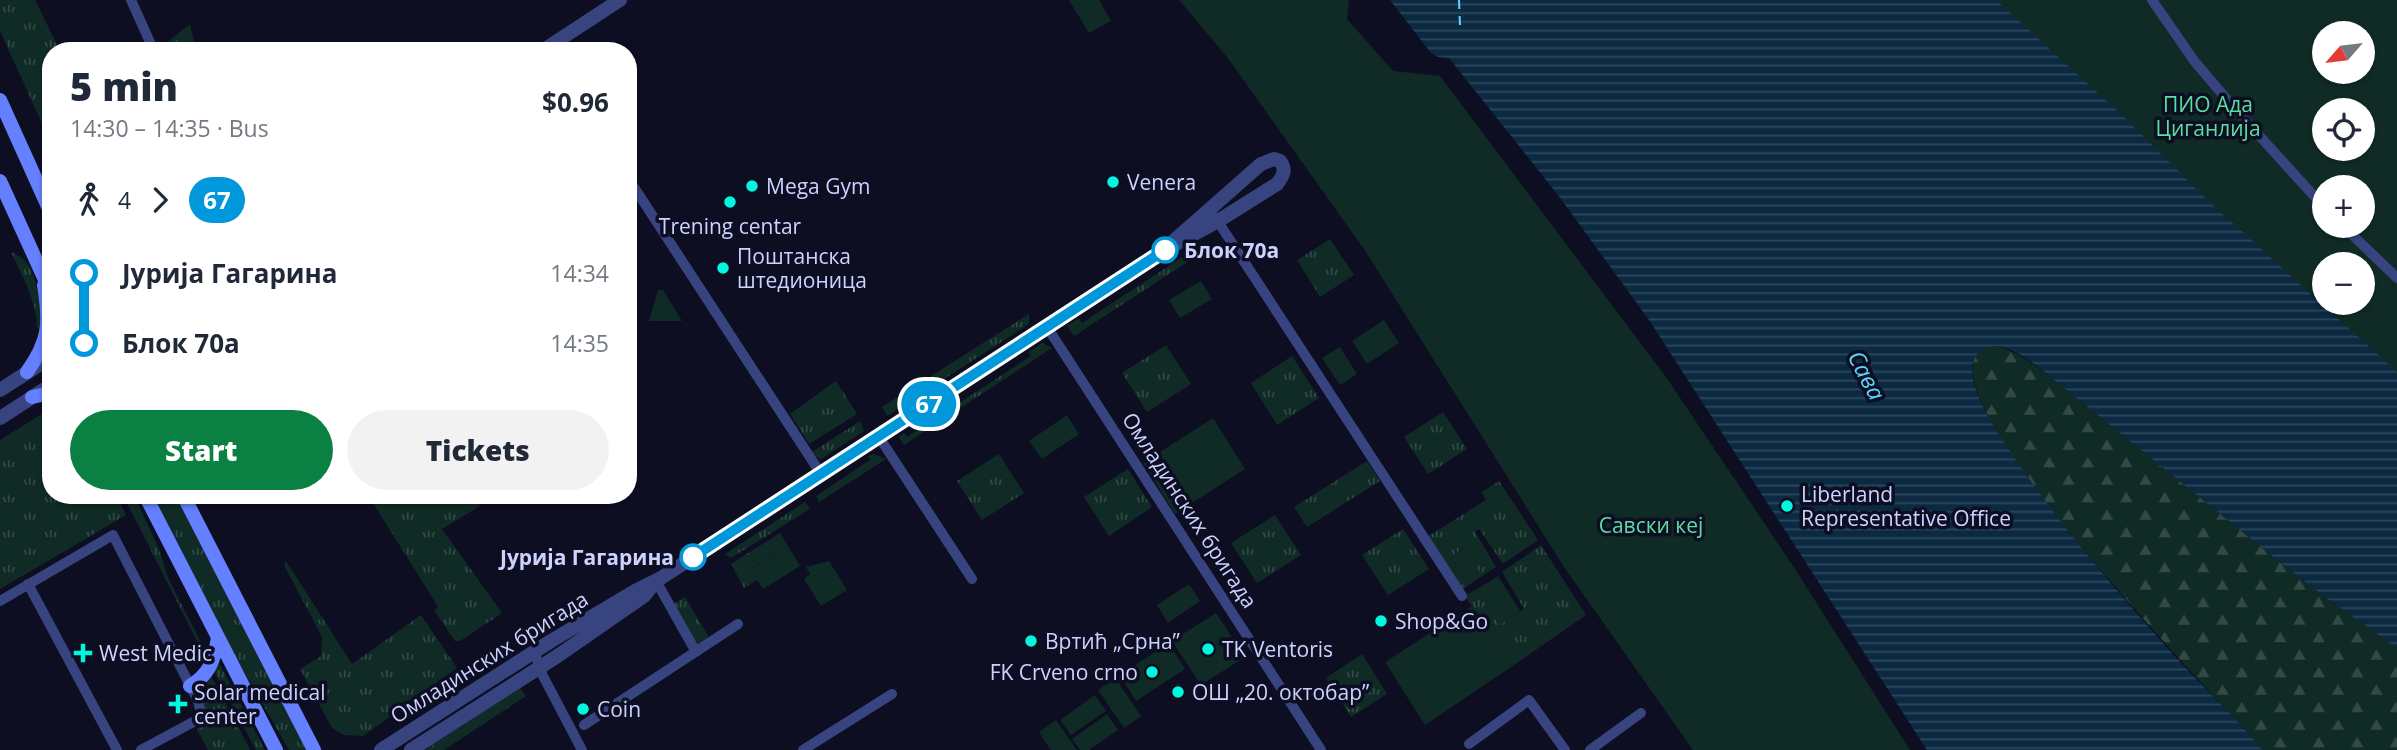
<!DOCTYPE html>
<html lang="en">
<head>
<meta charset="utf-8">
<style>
	body { margin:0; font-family:"Open Sans",sans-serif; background:#f2f2f3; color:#1f2937; height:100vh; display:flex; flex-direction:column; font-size:26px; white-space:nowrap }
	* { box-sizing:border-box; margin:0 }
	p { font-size:23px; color:#747a83 }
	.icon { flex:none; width:38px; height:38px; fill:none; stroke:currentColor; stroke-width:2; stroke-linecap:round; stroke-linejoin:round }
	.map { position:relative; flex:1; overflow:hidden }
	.drawer { position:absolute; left:42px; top:42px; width:595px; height:462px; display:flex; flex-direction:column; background:#fff; border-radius:28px; box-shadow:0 2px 5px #0004 }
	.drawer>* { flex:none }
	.badge { padding:0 14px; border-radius:23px; font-size:24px; line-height:46px }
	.needle { width:46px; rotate:242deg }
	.buttons { position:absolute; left:2312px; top:21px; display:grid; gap:14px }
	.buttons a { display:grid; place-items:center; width:63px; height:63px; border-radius:50%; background:#fff; box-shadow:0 2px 5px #0004; font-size:35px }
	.map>.badge { position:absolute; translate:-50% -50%; box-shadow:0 0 0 4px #fff }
	.legs { display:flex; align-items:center; gap:10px; height:77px; padding:0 28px; font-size:23px }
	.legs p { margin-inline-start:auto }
	.overview { display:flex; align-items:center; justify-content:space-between; height:119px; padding:0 28px }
	h1 { font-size:38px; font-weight:800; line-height:52px }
	.button { display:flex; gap:14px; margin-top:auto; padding:14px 28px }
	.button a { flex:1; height:80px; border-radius:42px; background:#0b8043; color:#fff; font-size:28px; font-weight:800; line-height:80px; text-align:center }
	.button a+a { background:#f2f2f3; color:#1f2937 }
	ul { padding:0 28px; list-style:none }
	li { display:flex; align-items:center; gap:24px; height:70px; font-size:26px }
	li i { display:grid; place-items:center; width:10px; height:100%; margin:0 9px; background:currentColor }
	li i::after { content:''; width:18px; height:18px; margin:-9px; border:5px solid; border-radius:50%; background:#fff }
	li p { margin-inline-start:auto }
	li:first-child i { background:linear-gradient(#0000 50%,currentColor 0) }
	li:last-child i { background:linear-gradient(currentColor 50%,#0000 0) }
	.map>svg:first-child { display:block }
	.grass { fill:url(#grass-tufts) }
	.forest { fill:url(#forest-firs) }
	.green { fill:#102b25; fill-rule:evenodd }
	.water { fill:url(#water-rules) }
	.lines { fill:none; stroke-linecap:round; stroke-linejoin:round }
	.ferry { stroke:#5bd5ff; stroke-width:2; stroke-dasharray:9 7; stroke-linecap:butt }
	.minor { stroke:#384480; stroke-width:10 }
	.tertiary { stroke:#384480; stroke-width:14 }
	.secondary { stroke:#6480ff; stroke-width:14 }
	.line-1-casing { stroke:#fff; stroke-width:16 }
	.line-1 { stroke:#0098da; stroke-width:10 }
	.poi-dot { fill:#00f8de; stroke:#0d0e21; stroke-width:2.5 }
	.stop-1-dot { fill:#fff; stroke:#0098da; stroke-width:3.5 }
	.labels { text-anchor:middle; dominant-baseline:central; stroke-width:7; stroke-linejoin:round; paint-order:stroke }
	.park-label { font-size:21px; fill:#59dfa2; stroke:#0d0e21 }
	.poi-label { font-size:21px; fill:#cdd2ff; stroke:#0d0e21; text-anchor:start }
	.stop-label { font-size:21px; font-weight:bold; fill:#cdd2ff; stroke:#0d0e21; text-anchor:start }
	.street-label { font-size:21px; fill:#cdd2ff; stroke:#0d0e21 }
	.water-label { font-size:23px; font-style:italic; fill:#5bd5ff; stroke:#0d0e21 }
</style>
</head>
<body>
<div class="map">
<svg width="2397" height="750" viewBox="0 0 2397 750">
	<defs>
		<pattern id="grass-tufts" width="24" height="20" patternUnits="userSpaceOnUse" patternTransform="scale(1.75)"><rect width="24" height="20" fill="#102b25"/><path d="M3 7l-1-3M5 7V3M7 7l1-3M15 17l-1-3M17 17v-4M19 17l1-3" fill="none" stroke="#324946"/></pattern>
		<pattern id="forest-firs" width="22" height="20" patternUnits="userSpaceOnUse" patternTransform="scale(1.75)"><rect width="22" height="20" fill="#102b25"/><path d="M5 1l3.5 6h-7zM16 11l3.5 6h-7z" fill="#324946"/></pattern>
		<pattern id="water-rules" width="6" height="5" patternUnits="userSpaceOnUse" patternTransform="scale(1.75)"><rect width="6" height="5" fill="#0b2a42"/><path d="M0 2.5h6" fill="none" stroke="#2d485e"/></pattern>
	</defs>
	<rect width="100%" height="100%" fill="#0d0e21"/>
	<path class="grass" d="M0,0h35l25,51h-9v92l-51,-112z
		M190,24l6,27h-29l-2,-7z
		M1330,239l24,36 -34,22 -23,-37z
		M1202,244l4,6 -132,86 -7,-10 12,-8 3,5z
		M11,252c4,2 11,5 14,9 13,16 17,50 18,70l-6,-3c0,-27 -15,-52 -26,-76z
		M1029,314v10l-142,92 -5,-9z
		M1043,343l9,5 -148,97 -5,-8 5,-4 3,4 124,-81 -3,-4z
		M1166,345l25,39 -44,28 -25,-39z
		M1292,356l27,42 -42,27 -26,-42z
		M836,381l21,33 -48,30 -19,-30z
		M51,412v83h65l10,20 -126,74v-149l42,-26z
		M1443,412l24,37 -39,25 -24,-37z
		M860,421l4,10 -44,29 -8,-8z
		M874,454l12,5 -67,43 -3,-6 54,-36 -2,-4z
		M999,454l25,39 -42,27 -25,-39z
		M1367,461l13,20 -73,46 -13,-20z
		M1128,469l24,38 -43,29 -25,-39z
		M1499,481l39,59 -35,24 -24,-35 -4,3 21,35 -14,9 -19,-28 -12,9 17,29 -7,5 -34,-54 59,-37 -4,-8z
		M123,495h11l25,54 9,29 38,74v7z
		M153,495h22l131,255h-17l-58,-101z
		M368,495h105l7,11 -38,23 60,84 -42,28h-5l-21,-31 4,-3 -6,-10z
		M805,502l5,7 -79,49 -6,-4z
		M1275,515l26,40 -44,28 -26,-40z
		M1403,529l26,40 -41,26 -26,-40z
		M780,533l8,13 -37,22 6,12 -13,8 -13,-24z
		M1541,545l45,70 -72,50 -49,-69 12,-7 23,35 24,-15 -22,-37z
		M286,561l66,103 69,-49 36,53 -94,68 -19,-1 -12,-7 -32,-59 21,-13 1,-19 -38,-72z
		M685,597l25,42 -13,9 -25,-43z
		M1362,654l25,40 -36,23 -25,-39z
		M217,659l48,91h-9l-42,-79z
		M210,674l35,66 5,10h-42l-11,-20c7,-9 9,-16 7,-27l6,-4 -7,-15z
		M520,688l6,8 -82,54h-19z"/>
	<path class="forest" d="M1994,345c26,7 44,23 65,39l227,183 43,33 68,48v102h-134c-51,-59 -311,-321 -289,-391 2,-9 12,-11 20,-14z"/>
	<path class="green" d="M1069,0h30l12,21 -22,12z
		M1179,0h170l-2,19 46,52 47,5 226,301 129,192 115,181h-217l-129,-183 -200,-318 -137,-192z
		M1917,0h480v424zM2324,33h38v39h-38zM2324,110h38v39h-38zM2324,187h38v39h-38zM2324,264h38v39h-38z
		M1201,281l11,18 -32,19 -11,-18z
		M658,290h5l19,31h-33z
		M1384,320l15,23 -32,21 -15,-23z
		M1340,347l17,27 -17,11 -18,-27z
		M1067,415l12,19 -37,25 -13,-18z
		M1213,418l32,51 -70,45 -32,-51z
		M788,546l12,20 -37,23 -13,-20z
		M1464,548l18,28 -14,10 -17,-29z
		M829,561l18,29 -26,16 -17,-27 6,-5 -4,-7z
		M1498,576l22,35 -20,14 -23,-36z
		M1189,584l11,17 -32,22 -11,-18z
		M1472,606l42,59 -89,60 -40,-63z
		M1216,613l29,44 -44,28 -29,-44z
		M1169,643l16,26 -49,32 -16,-26z
		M1115,678l26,38 -17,12 -26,-38z
		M1095,695l11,16 -35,24 -11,-15z
		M1107,714l11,16 -29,20h-9l-8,-11z
		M1056,720l21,30h-26l-12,-18z"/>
	<path class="water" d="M1390,0h606l128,117 82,82 191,173v276l-68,-48 -43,-33 -227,-183c-15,-12 -30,-26 -48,-34 -8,-4 -17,-5 -25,-2 -25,9 -10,44 -2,61 17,32 40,63 62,93 39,52 82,102 126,151 30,33 62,63 91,97h-336l-278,-430 -91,-125 -109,-137 -11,-1 -7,-4z"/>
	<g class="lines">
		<path class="ferry" d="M1459,0l1,26"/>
		<path class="minor" d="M131,0l23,51
			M2152,0l43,62 40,47 89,98
			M628,178l193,296
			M1215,217l247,379
			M2343,226l54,52
			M1047,327l274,423
			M879,437l93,142
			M656,581l40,71
			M28,584l89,166
			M0,601l113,-66 85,166 3,12 -6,8 -54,29
			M534,651l9,25 39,74
			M584,725l154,-101
			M1469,744l60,-44 36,50
			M803,750l89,-56
			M1590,750l51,-37"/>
		<path class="tertiary" d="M542,51l78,-51
			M0,390l51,-33
			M0,418l51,-33
			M381,750l170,-109 84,-50 26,-13 500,-326 57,-31 59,-37c6,-8 10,-14 3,-23l-6,-2 -13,5 -100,88
			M411,750l148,-95 85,-59 9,-11"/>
		<path class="secondary" d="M0,100l51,113
			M0,181l51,112
			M27,372c23,-32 23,-50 17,-87
			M32,397l19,-4
			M145,495l131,255
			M183,495l131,255
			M190,686c20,-12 24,-26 28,-48"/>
	</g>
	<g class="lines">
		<g class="line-1-casing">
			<path id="line-1" d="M693,557l472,-307"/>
		</g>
		<use href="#line-1" class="line-1"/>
	</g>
	<g class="poi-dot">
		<circle cx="1113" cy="182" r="7"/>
		<circle cx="752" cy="186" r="7"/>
		<circle cx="730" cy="202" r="7"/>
		<circle cx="723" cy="268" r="7"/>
		<circle cx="1787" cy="506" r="7"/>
		<circle cx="1381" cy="621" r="7"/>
		<circle cx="1031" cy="641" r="7"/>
		<circle cx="1208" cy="649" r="7"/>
		<path d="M79.5 642.5h7v7h7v7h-7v7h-7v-7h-7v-7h7z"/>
		<circle cx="1152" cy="672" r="7"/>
		<circle cx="1178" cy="692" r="7"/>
		<path d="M174.5 693.5h7v7h7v7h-7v7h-7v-7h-7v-7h7z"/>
		<circle cx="583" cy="709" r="7"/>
	</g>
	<g class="stop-1-dot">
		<circle cx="1165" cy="250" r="12"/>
		<circle cx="693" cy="557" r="12"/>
	</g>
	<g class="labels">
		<g class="park-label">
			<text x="2208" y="104">ПИО Ада<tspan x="2208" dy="24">Циганлија</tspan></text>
			<text x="1651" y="525">Савски кеј</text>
		</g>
		<g class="poi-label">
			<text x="1127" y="182">Venera</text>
			<text x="766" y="186">Mega Gym</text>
			<text x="730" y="226" text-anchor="middle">Trening centar</text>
			<text x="737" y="256">Поштанска<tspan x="737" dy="24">штедионица</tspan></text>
			<text x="1801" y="494">Liberland<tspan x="1801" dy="24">Representative Office</tspan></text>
			<text x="1395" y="621">Shop&amp;Go</text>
			<text x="1045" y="641">Вртић „Срна”</text>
			<text x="1222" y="649">TK Ventoris</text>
			<text x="99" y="653">West Medic</text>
			<text x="1138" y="672" text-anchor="end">FK Crveno crno</text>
			<text x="194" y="692">Solar medical<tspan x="194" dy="24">center</tspan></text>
			<text x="1192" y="692">ОШ „20. октобар”</text>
			<text x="597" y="709">Coin</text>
		</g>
		<g class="stop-label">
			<text x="1184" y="250">Блок 70а</text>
			<text x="674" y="557" text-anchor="end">Јурија Гагарина</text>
		</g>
		<g class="street-label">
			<text transform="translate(1190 510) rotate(57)">Омладинских бригада</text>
			<text transform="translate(489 657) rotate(-32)">Омладинских бригада</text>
		</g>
		<g class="water-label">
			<text transform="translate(1867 375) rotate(62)">Сава</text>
		</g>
	</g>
</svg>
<div class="buttons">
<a><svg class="needle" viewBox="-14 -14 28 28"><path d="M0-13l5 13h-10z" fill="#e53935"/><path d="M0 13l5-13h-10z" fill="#747a83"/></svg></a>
<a><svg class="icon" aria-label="locate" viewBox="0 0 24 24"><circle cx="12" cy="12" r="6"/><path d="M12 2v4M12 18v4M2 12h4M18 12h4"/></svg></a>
<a>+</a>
<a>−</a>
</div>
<b class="badge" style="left:929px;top:404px;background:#0098da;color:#fff">67</b>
<section class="drawer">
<div class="overview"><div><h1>5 min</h1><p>14:30 – 14:35 · Bus</p></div><b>$0.96</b></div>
<div class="legs"><svg class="icon" aria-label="walk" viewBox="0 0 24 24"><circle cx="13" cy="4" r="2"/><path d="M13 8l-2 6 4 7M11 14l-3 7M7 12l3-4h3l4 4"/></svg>4<svg class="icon" aria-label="forward" viewBox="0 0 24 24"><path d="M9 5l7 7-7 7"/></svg><b class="badge" style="background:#0098da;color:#fff">67</b></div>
<ul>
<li><i style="color:#0098da"></i><b>Јурија Гагарина</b><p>14:34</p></li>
<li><i style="color:#0098da"></i><b>Блок 70а</b><p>14:35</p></li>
</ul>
<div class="button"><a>Start</a><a>Tickets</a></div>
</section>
</div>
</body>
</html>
